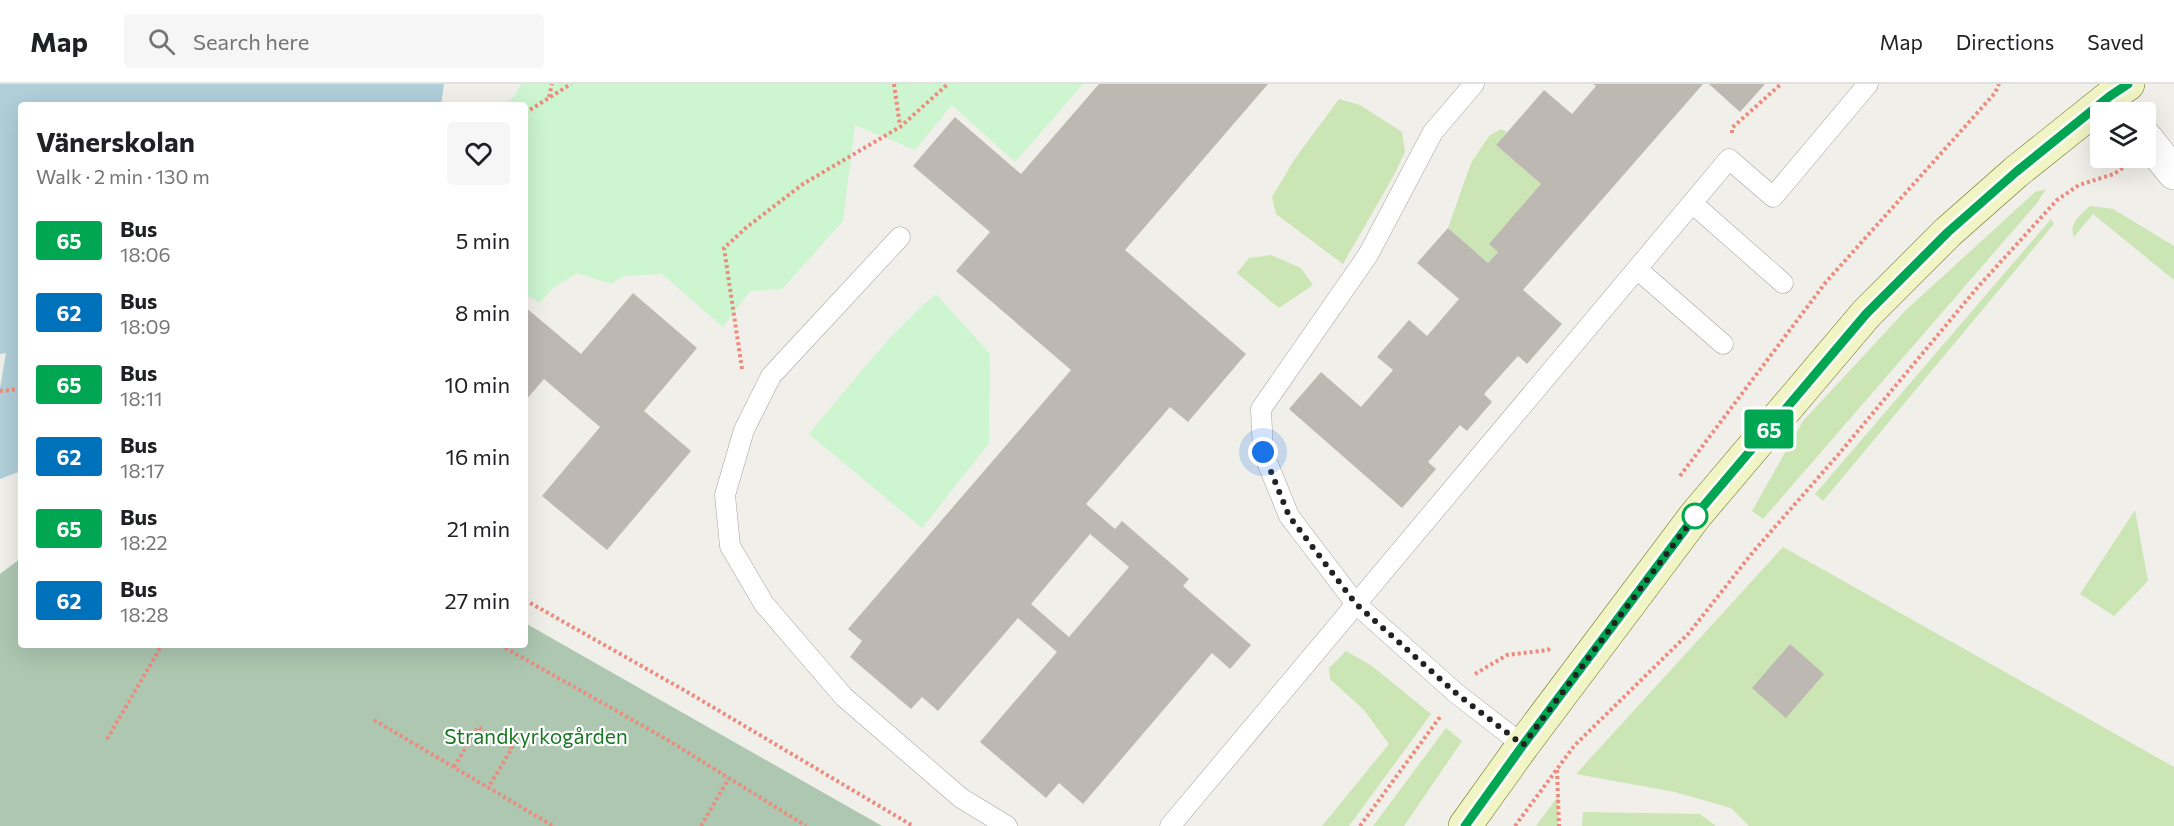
<!DOCTYPE html>
<html lang="en">
<head>
<meta charset="utf-8">
<style>
	body { margin:0; font-family:Commissioner,sans-serif; background:#f6f6f6; color:#202124; height:100vh; display:flex; flex-direction:column; font-size:22px; white-space:nowrap }
	* { box-sizing:border-box; margin:0 }
	p { font-size:20px; color:#757577 }
	.icon { flex:none; width:33px; height:33px; fill:none; stroke:currentColor; stroke-width:2; stroke-linecap:round; stroke-linejoin:round }
	.map { position:relative; flex:1; overflow:hidden }
	.panel { position:absolute; left:18px; top:18px; width:510px; height:546px; display:flex; flex-direction:column; background:#fff; border-radius:6px; box-shadow:0 6px 24px #0002 }
	.panel>* { flex:none }
	.badge { padding:0 12px; border-radius:4px; font-size:21px; line-height:39px }
	.fabs { position:absolute; left:2090px; top:18px; display:grid; gap:12px }
	.fabs a { display:grid; place-items:center; width:66px; height:66px; border-radius:6px; background:#fff; box-shadow:0 6px 24px #0002; font-size:30px }
	.you { position:absolute; width:30px; height:30px; margin:-15px; border:4px solid #fff; border-radius:50%; background:#1a73e8; box-shadow:0 0 0 9px #1a73e833 }
	.map>.badge { position:absolute; translate:-50% -50%; box-shadow:0 0 0 3px #fff }
	.round { display:grid; place-items:center; flex:none; width:63px; height:63px; border-radius:6px; background:#f6f6f6 }
	.overview { display:flex; align-items:center; justify-content:space-between; height:102px; padding:0 18px }
	h1 { font-size:28px; font-weight:700; line-height:45px }
	ul { padding:0; list-style:none }
	li { display:flex; align-items:center; gap:18px; height:72px; padding:0 18px }
	li div { flex:1 }
	li b { display:block; font-size:22px }
	li em { font-style:normal }
	li .badge { min-width:66px; font-weight:700; text-align:center }
	header { display:flex; align-items:center; gap:36px; box-sizing:border-box; height:84px; padding:0 30px; background:#fff; border-bottom:2px solid #e0e0e0 }
	header strong { font-size:28px }
	nav { display:flex; gap:33px; margin-inline-start:auto; font-size:21px }
	.search { width:420px; height:54px; background:#f6f6f6; display:flex; align-items:center; gap:15px; box-sizing:border-box; padding:0 21px; border-radius:6px; color:#757577; font-size:22px }
	.map>svg:first-child { display:block }
	.grass { fill:#cce5b5 }
	.cemetery { fill:#adc7b1 }
	.park { fill:#ccf5d0 }
	.water { fill:#afcfd9 }
	.building { fill:#beb8b2; fill-rule:evenodd }
	.lines { fill:none; stroke-linecap:round; stroke-linejoin:round }
	.service-casing { stroke:#a3a3a3; stroke-width:21 }
	.minor-casing { stroke:#a3a3a3; stroke-width:34 }
	.secondary-casing { stroke:#647011; stroke-width:34 }
	.path { stroke:#ec8c7f; stroke-width:4; stroke-dasharray:3 3; stroke-linecap:butt }
	.service { stroke:#fff; stroke-width:20 }
	.minor { stroke:#fff; stroke-width:33 }
	.secondary { stroke:#f1f4c4; stroke-width:33 }
	.line-casing { stroke:#fff; stroke-width:14 }
	.line { stroke:#00a651; stroke-width:9 }
	.walk { stroke:#222; stroke-width:6; stroke-dasharray:0 10.8 }
	.stop-dot { fill:#fff; stroke:#00a651; stroke-width:3 }
	.labels { text-anchor:middle; dominant-baseline:central; stroke-width:4.5; stroke-linejoin:round; paint-order:stroke }
	.park-label { font-size:21px; fill:#187722; stroke:#fff }
</style>
</head>
<body>
<header>
<strong>Map</strong>
<div class="search"><svg class="icon" aria-label="search" viewBox="0 0 24 24"><circle cx="10" cy="10" r="6"/><path d="M15 15l6 6"/></svg>Search here</div>
<nav><a>Map</a><a>Directions</a><a>Saved</a></nav>
</header>
<div class="map">
<svg width="2174" height="742" viewBox="0 0 2174 742">
	<rect width="100%" height="100%" fill="#f1efe9"/>
	<path class="grass" d="M1339,15l21,6 42,27 3,20 -11,23 -51,89 -67,-50 -4,-17 22,-37z
		M1501,45l6,3 -11,13 45,39 -43,68 -10,11 -40,-35 23,-65 18,-27z
		M2046,105l-9,14 -274,316 -11,-8 51,-90 102,-110 130,-119z
		M2090,122l23,3 61,37v34l-81,-66 -19,23c-6,-14 7,-22 16,-31z
		M2051,135l3,5 -231,277 -8,-7z
		M1271,171l30,13 12,17 -34,23 -42,-35 12,-15z
		M2135,426l13,71 -34,35 -34,-22z
		M1783,463l391,220v59h-425l-18,-18 -56,-16 -99,-18z
		M1346,567l26,15 59,48 -82,112h-27l67,-82 -25,-34 -34,-31 -1,-11z
		M1446,644l16,13 -58,85h-31z
		M1559,711l-1,31h-22z
		M1583,728l117,2 16,12h-134z"/>
	<path class="cemetery" d="M21,474v87h504v-22l357,203h-882v-252z"/>
	<path class="park" d="M521,0h562l-68,78 -63,-57 -37,45 -60,-25 -12,96 -61,68 -32,2 -27,36 -61,-53 -38,2 -13,8 -34,-11 -25,16 -12,14 -15,-9v-189h-23l13,-9z
		M936,210l54,60 -1,89 -67,85 -113,-94c41,-48 79,-100 127,-140z"/>
	<path class="water" d="M0,0h444l-3,21h-420v366l-21,8v-91l6,-35 -6,1z"/>
	<path class="building" d="M1099,0h169l-143,166 121,104 -58,68 -18,-15 -84,97 29,25 7,-8 67,58 -6,7 68,59 -21,24 -18,-16 -129,151 -24,-21 -13,15 -66,-56 77,-90 -39,-34 -80,93 -16,-14 -11,12 -61,-52 12,-16 -14,-12 223,-259 -115,-99 34,-39 -77,-66 42,-49 66,57zM1090,450l39,33 -60,70 -38,-33z
		M1593,0h110l-180,206 39,34 -35,40 -9,-8 -34,38 8,8 -25,29 -7,-6 -32,37 8,7 -34,39 -113,-99 32,-37 40,35 32,-37 -16,-13 32,-37 18,16 32,-37 -42,-36 31,-35 40,35 10,-11 -9,-8 52,-60 -45,-39 48,-55 28,24 24,-28z
		M1709,0h56l-25,28z
		M633,209l64,55 -53,63 47,40 -84,99 -65,-54 58,-69 -56,-48 -19,22v-94l56,47z
		M1790,560l34,30 -38,44 -34,-30z"/>
	<g class="lines">
		<g class="service-casing">
			<path id="service" d="M1474,0l-41,48 -65,123 -107,154 2,43 26,64 67,88 101,90 66,51
				M1692,119l91,80
				M900,153l-129,139 -27,54 -19,65 5,51 34,58 80,93 117,101 46,28
				M1637,185l86,75
				M1170,742l559,-667 44,38 95,-113"/>
		</g>
		<g class="minor-casing">
			<path id="minor" d="M2145,53l29,36"/>
		</g>
		<g class="secondary-casing">
			<path id="secondary" d="M1465,742l58,-81 172,-229 171,-202 82,-82 68,-60 95,-76 17,-12"/>
		</g>
		<path class="path" d="M894,0l6,42
			M549,13l3,-13
			M525,29l46,-29
			M1732,49v-5l49,-44
			M742,285l-18,-121 23,-21 56,-43 97,-57 48,-43
			M0,307l21,-2
			M1680,392l146,-194 169,-189 4,-9
			M525,516l164,93 224,133
			M500,561l166,94 140,87
			M1475,590l32,-19 41,-5 3,-3
			M374,636l179,106
			M107,655l55,-94
			M454,683l24,-40 34,21 -24,40
			M1557,686l2,56
			M701,742l28,-48
			M1360,742l80,-109
			M1515,742l59,-80 115,-113 64,-81 85,-97 139,-167 80,-88 22,-15 35,-11 10,-7"/>
		<use href="#service" class="service"/>
		<use href="#minor" class="minor"/>
		<use href="#secondary" class="secondary"/>
	</g>
	<g class="lines">
		<g class="line-casing">
			<path id="line" d="M1465,742l58,-81 172,-229 171,-202 82,-82 68,-60 94,-76 18,-12"/>
		</g>
		<use href="#line" class="line"/>
		<path class="walk" d="M1263,368l26,64 67,88 101,90 66,51 172,-229"/>
	</g>
	<circle class="stop-dot" cx="1695" cy="432" r="12"/>
	<g class="labels">
		<g class="park-label">
			<text x="536" y="651">Strandkyrkogården</text>
		</g>
	</g>
</svg>
<div class="fabs">
<a><svg class="icon" aria-label="layers" viewBox="0 0 24 24"><path d="M12 4l9 5-9 5-9-5zM3 14l9 5 9-5"/></svg></a>
</div>
<div class="you" style="left:1263px;top:368px"></div>
<b class="badge" style="left:1769px;top:345px;background:#00a651;color:#fff">65</b>
<section class="panel">
<div class="overview"><div><h1>Vänerskolan</h1><p>Walk · 2 min · 130 m</p></div><a class="round"><svg class="icon" aria-label="heart" viewBox="0 0 24 24"><path d="M12 20l-8-8c-3-5 5-10 8-4 3-6 11-1 8 4z"/></svg></a></div>
<ul>
<li><span class="badge" style="background:#00a651;color:#fff">65</span><div><b>Bus</b><p>18:06</p></div><em>5 min</em></li>
<li><span class="badge" style="background:#0072bc;color:#fff">62</span><div><b>Bus</b><p>18:09</p></div><em>8 min</em></li>
<li><span class="badge" style="background:#00a651;color:#fff">65</span><div><b>Bus</b><p>18:11</p></div><em>10 min</em></li>
<li><span class="badge" style="background:#0072bc;color:#fff">62</span><div><b>Bus</b><p>18:17</p></div><em>16 min</em></li>
<li><span class="badge" style="background:#00a651;color:#fff">65</span><div><b>Bus</b><p>18:22</p></div><em>21 min</em></li>
<li><span class="badge" style="background:#0072bc;color:#fff">62</span><div><b>Bus</b><p>18:28</p></div><em>27 min</em></li>
</ul>
</section>
</div>
</body>
</html>
